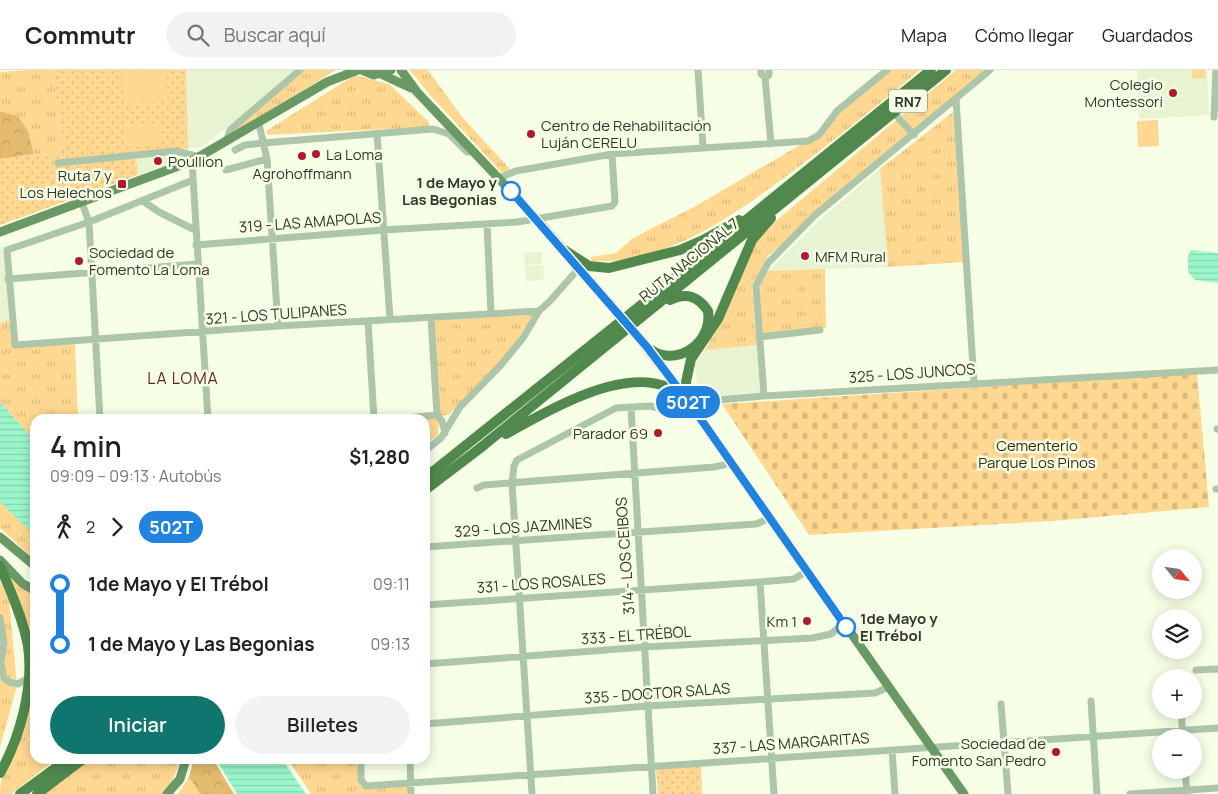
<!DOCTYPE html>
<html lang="es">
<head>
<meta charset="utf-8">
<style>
	body { margin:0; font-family:Manrope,sans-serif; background:#f2f2f2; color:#222; height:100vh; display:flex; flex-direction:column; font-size:19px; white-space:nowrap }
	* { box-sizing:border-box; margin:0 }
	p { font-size:16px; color:#767676 }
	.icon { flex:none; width:28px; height:28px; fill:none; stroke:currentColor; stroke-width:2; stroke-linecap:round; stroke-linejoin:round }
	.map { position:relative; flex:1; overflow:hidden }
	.drawer { position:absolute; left:30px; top:344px; width:400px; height:350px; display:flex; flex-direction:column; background:#fff; border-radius:15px; box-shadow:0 2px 12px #0003 }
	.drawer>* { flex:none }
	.badge { padding:0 10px; border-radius:16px; font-size:18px; line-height:32px }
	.needle { width:32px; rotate:119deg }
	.tools { position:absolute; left:1152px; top:479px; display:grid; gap:10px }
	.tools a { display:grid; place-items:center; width:50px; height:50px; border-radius:50%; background:#fff; box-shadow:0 2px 12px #0003; font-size:25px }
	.map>.badge { position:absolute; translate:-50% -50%; box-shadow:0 0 0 2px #fff }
	.legs { display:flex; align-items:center; gap:8px; height:55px; padding:0 20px; font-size:16px }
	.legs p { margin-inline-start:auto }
	.head { display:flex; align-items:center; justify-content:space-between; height:85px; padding:0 20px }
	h1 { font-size:28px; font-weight:600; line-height:38px }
	.primary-button { display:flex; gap:10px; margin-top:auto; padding:10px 20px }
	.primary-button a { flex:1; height:58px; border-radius:30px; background:#0f766e; color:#fff; font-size:20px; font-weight:600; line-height:58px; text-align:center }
	.primary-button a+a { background:#f2f2f2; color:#222 }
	ul { padding:0 20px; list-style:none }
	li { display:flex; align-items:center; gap:18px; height:60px; font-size:19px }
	li i { display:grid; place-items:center; width:8px; height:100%; margin:0 6px; background:currentColor }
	li i::after { content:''; width:12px; height:12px; margin:-6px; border:4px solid; border-radius:50%; background:#fff }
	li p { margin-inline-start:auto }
	li:first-child i { background:linear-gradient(#0000 50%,currentColor 0) }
	li:last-child i { background:linear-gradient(currentColor 50%,#0000 0) }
	header { display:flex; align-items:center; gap:30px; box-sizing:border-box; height:70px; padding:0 25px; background:#fff; border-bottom:1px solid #e0e0e0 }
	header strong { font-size:24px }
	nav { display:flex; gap:28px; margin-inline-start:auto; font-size:18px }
	.search { width:350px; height:45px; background:#f2f2f2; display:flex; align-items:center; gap:12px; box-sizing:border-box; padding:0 18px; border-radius:28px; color:#767676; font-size:19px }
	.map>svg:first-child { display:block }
	.built { fill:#e8f3d2 }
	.grass { fill:url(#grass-tufts) }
	.forest { fill:url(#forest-crowns) }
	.cemetery { fill:url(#cemetery-stones) }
	.park { fill:url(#park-dots) }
	.pitch { fill:#fed790 }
	.water { fill:url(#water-rules) }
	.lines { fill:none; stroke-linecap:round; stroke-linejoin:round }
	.minor { stroke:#adc6aa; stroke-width:7 }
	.major { stroke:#6a9966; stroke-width:9 }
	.highway { stroke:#50884d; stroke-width:10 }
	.major-bridge { stroke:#6a9966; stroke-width:9 }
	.line-1-casing { stroke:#fff; stroke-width:11 }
	.line-1 { stroke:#2083df; stroke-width:8 }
	.poi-dot { fill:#af1b2e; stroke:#f6ffe5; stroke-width:2 }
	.stop-1-dot { fill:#fff; stroke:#2083df; stroke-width:2.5 }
	.labels { text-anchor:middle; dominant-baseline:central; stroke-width:5; stroke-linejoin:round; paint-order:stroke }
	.shield { fill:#f6ffe5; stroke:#6d7264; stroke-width:1 }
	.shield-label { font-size:14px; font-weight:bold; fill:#32362c }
	.poi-label { font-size:15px; fill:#32362c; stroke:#f6ffe5; text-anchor:end }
	.stop-label { font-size:15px; font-weight:bold; fill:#32362c; stroke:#f6ffe5; text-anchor:end }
	.street-label { font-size:15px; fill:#32362c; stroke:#f6ffe5 }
	.park-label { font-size:15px; fill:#3c2b09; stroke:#f6ffe5 }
	.neighbourhood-label { font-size:16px; letter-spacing:1px; fill:#672224; stroke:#f6ffe5 }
</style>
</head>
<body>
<header>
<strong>Commutr</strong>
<div class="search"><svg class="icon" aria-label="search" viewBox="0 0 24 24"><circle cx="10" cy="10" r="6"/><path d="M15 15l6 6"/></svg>Buscar aquí</div>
<nav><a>Mapa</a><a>Cómo llegar</a><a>Guardados</a></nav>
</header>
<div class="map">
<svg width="1218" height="724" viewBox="0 0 1218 724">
	<defs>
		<pattern id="grass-tufts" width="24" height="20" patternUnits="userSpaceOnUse" patternTransform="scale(1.25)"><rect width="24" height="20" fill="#fed790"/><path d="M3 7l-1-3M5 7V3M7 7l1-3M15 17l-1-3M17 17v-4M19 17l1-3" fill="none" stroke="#dab97c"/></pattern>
		<pattern id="forest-crowns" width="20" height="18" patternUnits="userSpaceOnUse" patternTransform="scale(1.25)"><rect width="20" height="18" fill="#e3ba6e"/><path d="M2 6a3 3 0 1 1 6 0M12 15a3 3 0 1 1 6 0" fill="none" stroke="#c3a05f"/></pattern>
		<pattern id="cemetery-stones" width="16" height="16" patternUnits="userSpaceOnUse" patternTransform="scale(1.25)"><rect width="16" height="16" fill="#fed790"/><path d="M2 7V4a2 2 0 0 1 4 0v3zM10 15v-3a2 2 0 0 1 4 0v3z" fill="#dab97c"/></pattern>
		<pattern id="park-dots" width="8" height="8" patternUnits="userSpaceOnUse" patternTransform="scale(1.25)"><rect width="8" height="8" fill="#fed790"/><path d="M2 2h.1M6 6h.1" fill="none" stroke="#dab97c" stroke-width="1.8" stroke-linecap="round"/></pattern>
		<pattern id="water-rules" width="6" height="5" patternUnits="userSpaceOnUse" patternTransform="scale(1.25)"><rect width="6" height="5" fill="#9bf6cb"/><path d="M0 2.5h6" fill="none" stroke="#86d4ae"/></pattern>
	</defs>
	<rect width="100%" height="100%" fill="#f6ffe5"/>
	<path class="built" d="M186,0h110l-52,45 -43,32 -12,1v9l-51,18 -4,-22 54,-5z
		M1137,0h70l2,45 -70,4z
		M880,99l8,98 -120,4 56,-55z
		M4,176l5,74 -9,3v-75z
		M542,182v12l-17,1 -1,-12z
		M543,195l1,15 -18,1 -1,-15z
		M757,275l3,49 -59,6 -7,-34 11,-16z"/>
	<path class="grass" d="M29,0h24l12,88 -31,-4 -6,-23 -10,-15 -18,-5v-39z
		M304,0h32l-102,63v-3z
		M410,0h18l34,47 49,53 -9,3 -73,-79z
		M891,0h29c-42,35 -84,69 -128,102 -57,42 -126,93 -201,89v-4l25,-4 17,-15 61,-31 106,-62c23,-7 23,-13 38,-30 15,-17 35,-31 53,-45z
		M956,0h32l-220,186 -16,31 5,58 -52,5 23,-41 19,-53 18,-26z
		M355,5l34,9 40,38v5l-162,8 -1,-4z
		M953,42l11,150 -76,5 -8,-98z
		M825,199l1,59 -65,6 -1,-52 8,-11z
		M533,245l-22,35 -62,65 -10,1 -1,19 -13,10v-26l14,-3 -6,-96z
		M9,250l3,26 63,-2 3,75h-43v29l-35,-31v-94z
		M0,385l35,32v73l-35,-32z
		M6,500l29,23v166h21l-45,35h-11c0,-25 15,-49 24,-72 24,-60 3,-97 -18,-152z
		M0,511l9,17 8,88 -17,61z
		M88,689h93l-9,23 -10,12h-122z
		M288,689h69l2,25 5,4 45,-3v9h-98z
		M189,707l11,17h-22z"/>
	<path class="forest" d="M0,41l18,5 10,15 6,23 -34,5z
		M194,689h19l21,35h-34l-11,-17z"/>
	<path class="cemetery" d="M1197,303l12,134 -156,14 -244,14 -87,-131z"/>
	<path class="park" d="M53,0h133l2,78 -53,5 3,22 -138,50v-66l34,-5 31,4z
		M701,695l1,29h-44l-2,-26z"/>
	<path class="pitch" d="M122,0h21l2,33 -21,2z
		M145,0h21l2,32 -21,1z
		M1192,0h13l1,8 -14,1z
		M1158,50l1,26 -21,1 -1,-26z
		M161,53l1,22 -35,2 -1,-22z"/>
	<path class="water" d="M1191,180l27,3v30l-23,-3 -7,-8v-16z
		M0,332l35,39v95l-35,-34z
		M216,689h66l24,35h-69z"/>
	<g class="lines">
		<path class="minor" d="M698,0l5,77
			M761,0v4l4,3 4,-2v-5
			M765,7l6,67
			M956,29l18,284
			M893,42l21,23
			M1214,47l2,-47
			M259,54l8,35 11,167
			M377,64l13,185
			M226,72l4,-12 70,-60
			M235,80l10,-5 18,-2 170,-14 16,5 18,18h8
			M192,91l16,258
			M58,93l118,-12 24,6
			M226,100l41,-11
			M499,108l17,-7 96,-17 196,-13 11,-6 18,-24 50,-41
			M193,110l-104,42 -82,28 8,95 263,-19 261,-15
			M143,131l16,11 36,18
			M82,133l7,19 11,197
			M487,154l4,90
			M196,175l187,-15 134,-8 95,-16 3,-4 -3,-48
			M8,209l189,-15
			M431,248l6,97
			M368,251l6,98
			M759,267l61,-7
			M764,326l-8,-110 12,-23 46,-47 176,-146
			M631,337l22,387
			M393,349l44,-4 5,6 3,12
			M1217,359h1
			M425,381l16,-13 19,-31 40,-41 23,-28 16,-27 11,-10 29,-33
			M477,418l7,-3 230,-18 10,-2 6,-4
			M1216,419h2
			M425,477l331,-23 14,-6
			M760,512l14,212
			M425,535l335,-23 34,-3 13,-8
			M0,548l4,25 -4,23
			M1,594l3,14 5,4 9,2 10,-6
			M425,594l220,-17 167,-9 19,-4 13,-11
			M1196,600l22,-1
			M1091,631l6,93
			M1001,634l7,90
			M1181,640l2,28
			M425,654l223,-18 227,-13 14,-6
			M892,680l3,44
			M361,689v21l5,6 852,-58
			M410,689l1,35
			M1185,700l2,22
			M532,724l-20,-311 2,-17 3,-6 99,-52 34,-2 28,6 29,-11 57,-5 454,-26
			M1130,724l88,-6"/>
		<path class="major" d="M362,0l12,5 17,-5
			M401,0l16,22 120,127 78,90
			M381,4l30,14
			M0,162l192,-71 135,-79 31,-12
			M637,266l56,72 271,386
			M0,467l35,29
			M0,490l22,23 13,8
			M167,724l13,-15 6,-20"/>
		<path class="highway" d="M564,180l25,16 20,2 71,-18 23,-10 36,-20
			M647,277c27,23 66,-3 61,-36 -10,-15 -22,-19 -38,-11
			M689,333l-3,-21 5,-23 27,-40 34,-79 19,-22
			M506,364c39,-22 112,-65 158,-48 9,4 17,11 25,17
			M425,408l215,-172 291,-236
			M425,420l54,-41 467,-379
			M0,496c11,26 23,53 28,80 6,40 -8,92 -28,127
			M20,724l48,-35
			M37,724l46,-35"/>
		<path class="major-bridge" d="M615,239l22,27"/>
	</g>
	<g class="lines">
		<g class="line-1-casing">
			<path id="line-1" d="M511,121l136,156 46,61 153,219"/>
		</g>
		<use href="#line-1" class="line-1"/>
	</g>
	<g class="poi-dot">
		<circle cx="1173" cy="23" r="5"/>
		<circle cx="531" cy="64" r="5"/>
		<circle cx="316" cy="84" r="5"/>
		<circle cx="302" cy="86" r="5"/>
		<circle cx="158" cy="91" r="5"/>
		<rect x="117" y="109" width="10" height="10" rx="2.5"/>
		<circle cx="805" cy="186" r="5"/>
		<circle cx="79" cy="191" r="5"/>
		<circle cx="658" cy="363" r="5"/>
		<circle cx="807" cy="551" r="5"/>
		<circle cx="1056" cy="682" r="5"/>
	</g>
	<g class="stop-1-dot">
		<circle cx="511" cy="121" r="9"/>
		<circle cx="846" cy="557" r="9"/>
	</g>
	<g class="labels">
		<rect class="shield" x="889" y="19.5" width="38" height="23" rx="4"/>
		<g class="shield-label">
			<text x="908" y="31">RN7</text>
		</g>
		<g class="poi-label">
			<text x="1163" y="14">Colegio<tspan x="1163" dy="17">Montessori</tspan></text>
			<text x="541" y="55" text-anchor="start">Centro de Rehabilitación<tspan x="541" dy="17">Luján CERELU</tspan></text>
			<text x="326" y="84" text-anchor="start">La Loma</text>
			<text x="168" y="91" text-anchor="start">Poullion</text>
			<text x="302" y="103" text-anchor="middle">Agrohoffmann</text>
			<text x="112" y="105">Ruta 7 y<tspan x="112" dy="17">Los Helechos</tspan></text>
			<text x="89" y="182" text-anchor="start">Sociedad de<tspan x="89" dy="17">Fomento La Loma</tspan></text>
			<text x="815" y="186" text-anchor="start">MFM Rural</text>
			<text x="648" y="363">Parador 69</text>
			<text x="797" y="551">Km 1</text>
			<text x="1046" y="673">Sociedad de<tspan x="1046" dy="17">Fomento San Pedro</tspan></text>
		</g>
		<g class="stop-label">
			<text x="497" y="112">1 de Mayo y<tspan x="497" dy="17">Las Begonias</tspan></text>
			<text x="860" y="548" text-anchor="start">1de Mayo y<tspan x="860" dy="17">El Trébol</tspan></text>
		</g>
		<g class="street-label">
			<text transform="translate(310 152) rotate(-4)">319 - LAS AMAPOLAS</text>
			<text transform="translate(689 190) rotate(-39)">RUTA NACIONAL 7</text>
			<text transform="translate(276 244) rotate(-4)">321 - LOS TULIPANES</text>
			<text transform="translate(912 303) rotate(-4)">325 - LOS JUNCOS</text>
			<text transform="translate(523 457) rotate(-4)">329 - LOS JAZMINES</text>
			<text transform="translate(625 486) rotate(-94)">314 - LOS CEIBOS</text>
			<text transform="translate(541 513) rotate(-4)">331 - LOS ROSALES</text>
			<text transform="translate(636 565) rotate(-4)">333 - EL TRÉBOL</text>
			<text transform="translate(657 623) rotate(-4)">335 - DOCTOR SALAS</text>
			<text transform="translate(791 673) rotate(-4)">337 - LAS MARGARITAS</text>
		</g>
		<g class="park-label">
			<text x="1037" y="375">Cementerio<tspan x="1037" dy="17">Parque Los Pinos</tspan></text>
		</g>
		<g class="neighbourhood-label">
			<text x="183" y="308">LA LOMA</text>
		</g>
	</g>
</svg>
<div class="tools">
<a><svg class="needle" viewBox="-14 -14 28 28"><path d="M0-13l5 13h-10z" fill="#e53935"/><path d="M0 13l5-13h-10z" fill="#767676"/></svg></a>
<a><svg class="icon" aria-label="layers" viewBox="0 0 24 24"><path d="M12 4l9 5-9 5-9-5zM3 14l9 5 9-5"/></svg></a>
<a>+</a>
<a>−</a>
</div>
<b class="badge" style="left:688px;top:332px;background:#2083df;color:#fff">502T</b>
<section class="drawer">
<div class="head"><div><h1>4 min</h1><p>09:09 – 09:13 · Autobús</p></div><b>$1,280</b></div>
<div class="legs"><svg class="icon" aria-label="walk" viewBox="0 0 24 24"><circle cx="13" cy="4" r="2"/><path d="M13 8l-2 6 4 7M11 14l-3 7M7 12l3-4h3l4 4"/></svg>2<svg class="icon" aria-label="forward" viewBox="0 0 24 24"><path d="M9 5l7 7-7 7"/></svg><b class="badge" style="background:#2083df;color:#fff">502T</b></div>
<ul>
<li><i style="color:#2083df"></i><b>1de Mayo y El Trébol</b><p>09:11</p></li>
<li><i style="color:#2083df"></i><b>1 de Mayo y Las Begonias</b><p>09:13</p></li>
</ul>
<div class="primary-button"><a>Iniciar</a><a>Billetes</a></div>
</section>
</div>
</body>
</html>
